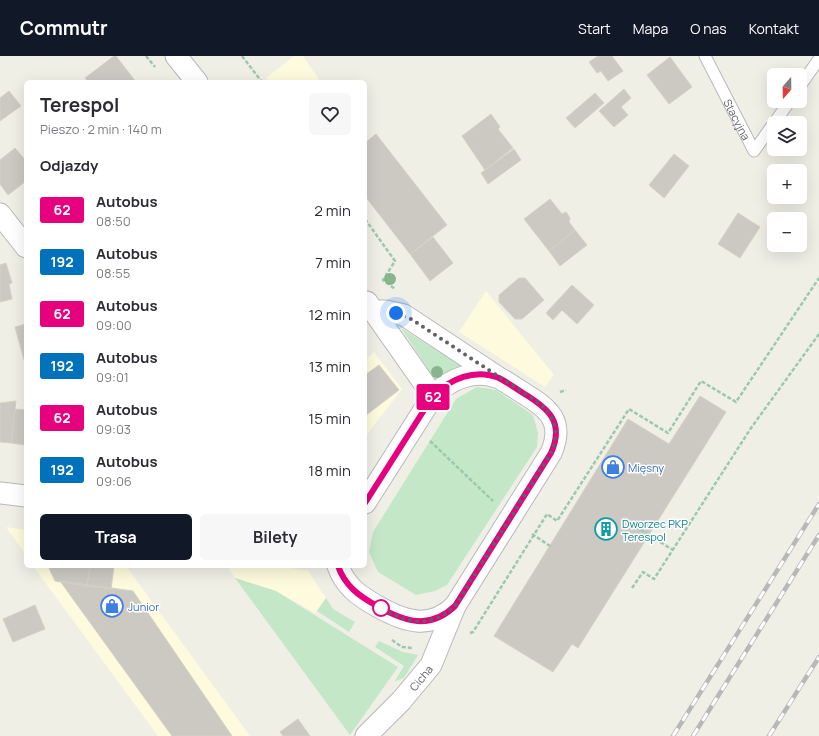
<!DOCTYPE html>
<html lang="pl">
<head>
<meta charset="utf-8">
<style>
	body { margin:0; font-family:Manrope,sans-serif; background:#f7f7f7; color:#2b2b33; height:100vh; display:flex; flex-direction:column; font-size:15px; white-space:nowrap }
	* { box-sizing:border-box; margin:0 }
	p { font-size:13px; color:#7c7c81 }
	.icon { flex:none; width:22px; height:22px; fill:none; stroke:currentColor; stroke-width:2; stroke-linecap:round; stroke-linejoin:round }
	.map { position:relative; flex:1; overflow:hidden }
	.sheet { position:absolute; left:24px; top:24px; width:343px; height:488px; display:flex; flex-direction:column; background:#fff; border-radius:6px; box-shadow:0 4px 16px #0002 }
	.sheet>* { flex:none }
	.badge { padding:0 8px; border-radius:3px; font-size:14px; line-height:26px }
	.needle { width:26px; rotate:200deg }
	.fabs { position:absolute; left:767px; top:12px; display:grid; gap:8px }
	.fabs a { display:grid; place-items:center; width:40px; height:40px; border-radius:6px; background:#fff; box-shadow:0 4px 16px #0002; font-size:20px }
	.you { position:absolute; width:20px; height:20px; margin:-10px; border:3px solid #fff; border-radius:50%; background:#1a73e8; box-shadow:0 0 0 6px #1a73e833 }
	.map>.badge { position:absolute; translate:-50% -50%; box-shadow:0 0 0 2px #fff }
	h2 { padding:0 16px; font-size:15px; line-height:36px }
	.round { display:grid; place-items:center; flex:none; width:42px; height:42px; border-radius:6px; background:#f7f7f7 }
	.overview { display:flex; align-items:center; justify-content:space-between; height:68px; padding:0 16px }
	h1 { font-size:19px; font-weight:700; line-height:30px }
	.button { display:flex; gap:8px; margin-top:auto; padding:8px 16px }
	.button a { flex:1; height:46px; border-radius:6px; background:#111827; color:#fff; font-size:16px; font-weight:700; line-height:46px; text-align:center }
	.button a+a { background:#f7f7f7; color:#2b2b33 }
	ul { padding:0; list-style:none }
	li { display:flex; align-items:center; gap:12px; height:52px; padding:0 16px }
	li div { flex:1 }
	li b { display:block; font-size:15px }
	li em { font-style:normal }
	li .badge { min-width:44px; font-weight:700; text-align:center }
	header { display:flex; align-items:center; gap:24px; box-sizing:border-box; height:56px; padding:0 20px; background:#111827; color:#fff }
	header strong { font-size:19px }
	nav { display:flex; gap:22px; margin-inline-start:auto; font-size:14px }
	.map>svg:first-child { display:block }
	.commercial { fill:#fefadd }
	.green { fill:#c3e7c7 }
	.building { fill:#ccc9c3; stroke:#d5d2c4 }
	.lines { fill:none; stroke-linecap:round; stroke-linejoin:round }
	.service-casing { stroke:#b7b8bd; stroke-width:13 }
	.minor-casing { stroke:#b7b8bd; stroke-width:23 }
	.path { stroke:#9cc8ae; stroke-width:2.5; stroke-dasharray:4 2; stroke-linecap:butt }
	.service { stroke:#fff; stroke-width:11 }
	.minor { stroke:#fff; stroke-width:21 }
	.rail-casing { stroke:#b7b8b8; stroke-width:4.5 }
	.rail { stroke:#fff; stroke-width:3; stroke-dasharray:9; stroke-linecap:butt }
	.tree { fill:#89b58c }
	.line-casing { stroke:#fff; stroke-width:9 }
	.line { stroke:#e6007e; stroke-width:6 }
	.walk { stroke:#5e6167; stroke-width:4; stroke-dasharray:0 7.2 }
	.stop-dot { fill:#fff; stroke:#e6007e; stroke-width:2 }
	.labels { text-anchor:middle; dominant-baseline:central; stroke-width:3; stroke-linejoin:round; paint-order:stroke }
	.street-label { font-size:11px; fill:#5e6167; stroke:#fff }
	.shop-label { font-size:11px; fill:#366cbe; stroke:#fff; text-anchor:start }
	.culture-label { font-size:11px; fill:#0d838f; stroke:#fff; text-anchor:start }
</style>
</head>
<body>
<header>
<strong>Commutr</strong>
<nav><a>Start</a><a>Mapa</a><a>O nas</a><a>Kontakt</a></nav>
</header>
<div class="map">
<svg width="819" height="680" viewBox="0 0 819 680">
	<rect width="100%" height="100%" fill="#f0efe6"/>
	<path class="commercial" d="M294,0h9l18,26h-52l-3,-4z
		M486,235l68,84 -9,12 -86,-55z
		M374,296l28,37 -37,48v-76z
		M6,471l20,3v25z
		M33,510h93l124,170h-92z
		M227,510h53l28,5 18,27 -11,15 -39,-22 -41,-13z"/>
	<path class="green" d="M401,272l61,38 -26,15z
		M477,331l19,3 37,25 5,18 -1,14 -90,138 -12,6 -19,4 -38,-23 -9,-20 4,-20 83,-133z
		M235,522l41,13 122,76 -48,68z
		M326,542l7,11 22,13 -6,10 -32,-21z
		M379,585l24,11 15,3 -14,23 -9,3 9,-15 -29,-19z"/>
	<path class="building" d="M114,0h2l20,26h-47l-4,-4z
		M598,0h14l11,15 -15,10 -7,-10 -4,2 -8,-11z
		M670,1l22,30 -23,17 -22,-29z
		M624,33l7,9 -10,9 7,8 -14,12 -15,-16z
		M9,35l12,15 -21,15v-23z
		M595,37l9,10 -29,25 -9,-10z
		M491,58l9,13 -2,2 15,19 -28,22 -23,-34z
		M376,78l71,91 -37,29 -45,-58v-53z
		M15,92l11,13v20l-18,14 -8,-11v-24z
		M514,93l7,11 -33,24 -7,-11z
		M674,98l15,12 -25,32 -15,-13z
		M550,143l12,15 4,-2 4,6 -1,4 6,8 -26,21 -25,-32z
		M738,157l22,14 -20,31 -22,-14z
		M575,174l12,15 -27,21 -11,-15z
		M433,181l20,26 -23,18 -20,-27z
		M6,207l6,20 -3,1 3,15 -12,3v-37z
		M519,222h6l19,22 -22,19h-7l-16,-17v-7z
		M572,229l22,20 -17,19 -15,-14 -9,10 -7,-7z
		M26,268v35l-2,1 -9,-33z
		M379,309l20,25 -34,26v-41z
		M700,340l26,16 -148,236 -6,-4 -19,28 -59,-36 134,-217 41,25z
		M16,345l-5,42 -11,-1v-39z
		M15,353l11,1v35l-15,-2z
		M48,510h42l-3,20 -32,-5z
		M90,510h24l-3,23 -24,-3z
		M60,525l73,10 99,145h-60z
		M35,549l10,24 -32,13 -10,-23z
		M298,663l12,17h-27l-3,-4z"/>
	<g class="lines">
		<g class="service-casing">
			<g id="service">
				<path id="s1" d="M705,0l49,95 20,-28"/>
				<path d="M800,30l19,-27"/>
				<path d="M774,67l16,-22"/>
			</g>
		</g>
		<g class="minor-casing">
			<g id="minor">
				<path d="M176,0l21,26"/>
				<path d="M0,158l26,33"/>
				<path d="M367,246l66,94"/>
				<path d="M373,255h13l18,4 92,61"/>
				<path d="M0,437l26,3"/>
				<path d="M338,510c7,20 21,30 39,40 28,16 53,24 78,0l96,-153c14,-32 -3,-45 -28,-60 -8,-5 -16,-11 -24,-15 -24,-10 -49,1 -66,18l-68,107"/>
				<path id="s2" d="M366,680l35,-35 30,-36 24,-59"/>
			</g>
		</g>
		<path class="path" d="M146,0l9,11
			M242,0l20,26
			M365,163l30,42 -12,19 12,9
			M560,336l6,-2
			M430,385l63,60
			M630,467l43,27
			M532,478l18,12
			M632,532l11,-16 11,7 97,-151 68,-94
			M470,577l3,-1 74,-118 10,7 72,-112 39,24 33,-52 35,21 83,-124
			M392,584l10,7 11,1"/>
		<use href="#service" class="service"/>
		<use href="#minor" class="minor"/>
		<g class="rail-casing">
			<path id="rail" d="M673,680l146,-232
				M693,680l126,-201
				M769,680l50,-79"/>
		</g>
		<use href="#rail" class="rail"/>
	</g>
	<g class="tree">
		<circle cx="390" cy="223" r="6"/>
		<circle cx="437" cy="316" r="6"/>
	</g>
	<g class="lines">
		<g class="line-casing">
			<path id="line" d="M338,510c7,20 21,30 39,40 28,16 53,24 78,0l96,-153c14,-31 -3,-45 -28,-60 -8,-5 -16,-11 -24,-15 -24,-10 -49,1 -66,18l-68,107"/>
		</g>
		<use href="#line" class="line"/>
		<path class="walk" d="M381,552l-2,-1c27,16 52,22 76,-1l96,-153c9,-20 5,-36 -12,-50l-128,-84 -15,-6"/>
	</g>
	<defs>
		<g id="shop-ring" transform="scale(1.15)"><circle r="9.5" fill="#fff" stroke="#3f7fe0" stroke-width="1.5"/><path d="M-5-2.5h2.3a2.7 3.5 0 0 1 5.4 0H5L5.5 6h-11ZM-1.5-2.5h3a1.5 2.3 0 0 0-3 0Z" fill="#3f7fe0"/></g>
		<g id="building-ring" transform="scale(1.15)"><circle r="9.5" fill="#fff" stroke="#0f9aa8" stroke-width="1.5"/><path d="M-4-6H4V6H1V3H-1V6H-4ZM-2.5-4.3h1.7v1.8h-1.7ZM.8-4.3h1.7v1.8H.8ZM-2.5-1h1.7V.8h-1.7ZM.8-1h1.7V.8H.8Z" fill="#0f9aa8"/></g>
	</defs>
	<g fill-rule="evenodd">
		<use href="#shop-ring" x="613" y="411"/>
		<use href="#building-ring" x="606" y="473"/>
		<use href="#shop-ring" x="112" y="550"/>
	</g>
	<circle class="stop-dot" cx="381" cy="552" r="8"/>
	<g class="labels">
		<g class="street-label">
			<text stroke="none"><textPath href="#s1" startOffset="71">Stacyjna</textPath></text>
			<text stroke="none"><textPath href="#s2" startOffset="80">Cicha</textPath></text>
		</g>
		<g class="shop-label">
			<text x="628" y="411">Mięsny</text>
			<text x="128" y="550">Junior</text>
		</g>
		<g class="culture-label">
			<text x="622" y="467">Dworzec PKP<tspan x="622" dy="13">Terespol</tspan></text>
		</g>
	</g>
</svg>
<div class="fabs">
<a><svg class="needle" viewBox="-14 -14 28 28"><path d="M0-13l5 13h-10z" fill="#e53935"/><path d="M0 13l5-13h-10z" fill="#7c7c81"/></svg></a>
<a><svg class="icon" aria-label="layers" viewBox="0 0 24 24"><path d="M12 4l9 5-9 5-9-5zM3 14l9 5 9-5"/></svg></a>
<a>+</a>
<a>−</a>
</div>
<div class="you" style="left:396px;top:257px"></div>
<b class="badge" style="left:433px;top:341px;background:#e6007e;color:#fff">62</b>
<section class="sheet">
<div class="overview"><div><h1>Terespol</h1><p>Pieszo · 2 min · 140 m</p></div><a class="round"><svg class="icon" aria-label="heart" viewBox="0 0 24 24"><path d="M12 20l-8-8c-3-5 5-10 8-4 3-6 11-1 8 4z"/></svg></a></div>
<h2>Odjazdy</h2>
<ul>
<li><span class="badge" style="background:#e6007e;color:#fff">62</span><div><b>Autobus</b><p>08:50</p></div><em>2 min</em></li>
<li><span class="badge" style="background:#0072bc;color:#fff">192</span><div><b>Autobus</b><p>08:55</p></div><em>7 min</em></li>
<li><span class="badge" style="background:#e6007e;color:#fff">62</span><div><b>Autobus</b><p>09:00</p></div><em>12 min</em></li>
<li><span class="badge" style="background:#0072bc;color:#fff">192</span><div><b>Autobus</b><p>09:01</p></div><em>13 min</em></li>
<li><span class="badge" style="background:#e6007e;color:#fff">62</span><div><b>Autobus</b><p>09:03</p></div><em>15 min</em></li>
<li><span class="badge" style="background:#0072bc;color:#fff">192</span><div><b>Autobus</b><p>09:06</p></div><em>18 min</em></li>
</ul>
<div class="button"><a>Trasa</a><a>Bilety</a></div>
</section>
</div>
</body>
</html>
